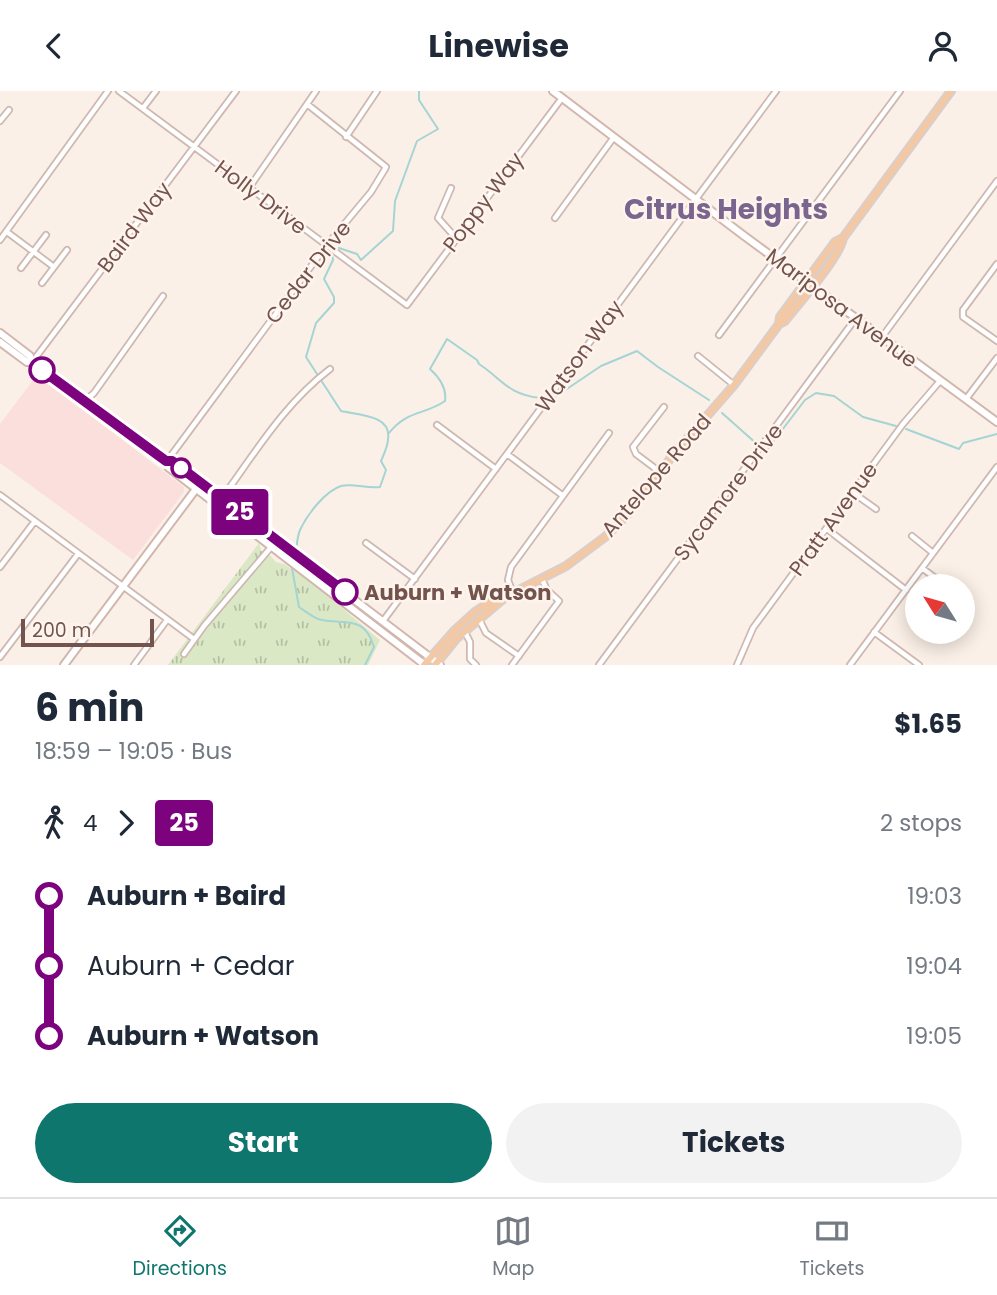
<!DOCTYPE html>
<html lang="en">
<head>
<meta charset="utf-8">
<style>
	body { margin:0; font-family:Poppins,sans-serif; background:#f2f2f3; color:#1f2937; height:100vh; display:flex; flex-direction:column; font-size:26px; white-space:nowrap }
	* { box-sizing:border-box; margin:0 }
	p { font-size:23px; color:#747a83 }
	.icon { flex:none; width:38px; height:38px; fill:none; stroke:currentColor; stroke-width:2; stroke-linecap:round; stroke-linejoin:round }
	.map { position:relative; height:574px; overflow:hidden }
	.side { display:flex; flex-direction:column; background:#fff; flex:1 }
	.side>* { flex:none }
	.badge { padding:0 14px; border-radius:5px; font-size:24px; line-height:46px }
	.needle { width:46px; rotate:307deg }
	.controls { position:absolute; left:905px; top:483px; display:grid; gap:14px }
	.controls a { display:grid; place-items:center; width:70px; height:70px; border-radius:50%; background:#fff; box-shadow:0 4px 18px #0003; font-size:35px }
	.scale { position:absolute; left:21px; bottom:18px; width:133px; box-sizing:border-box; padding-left:7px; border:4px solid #73544d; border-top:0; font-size:19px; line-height:24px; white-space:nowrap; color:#73544d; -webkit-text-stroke:5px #fef4ed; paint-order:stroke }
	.map>.badge { position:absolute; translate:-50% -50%; box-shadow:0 0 0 4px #fff }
	.legs { display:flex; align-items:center; gap:10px; height:77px; padding:0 35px; font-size:23px }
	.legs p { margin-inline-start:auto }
	.summary { display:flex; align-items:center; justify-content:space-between; height:119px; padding:0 35px }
	h1 { font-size:38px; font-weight:700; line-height:52px }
	.cta { display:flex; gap:14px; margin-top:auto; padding:14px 35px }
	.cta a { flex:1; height:80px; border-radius:42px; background:#0f766e; color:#fff; font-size:28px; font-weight:700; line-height:80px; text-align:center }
	.cta a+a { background:#f2f2f3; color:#1f2937 }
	ul { padding:0 35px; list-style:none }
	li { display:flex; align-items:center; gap:24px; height:70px; font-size:26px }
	li i { display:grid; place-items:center; width:10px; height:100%; margin:0 9px; background:currentColor }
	li i::after { content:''; width:18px; height:18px; margin:-9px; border:5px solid; border-radius:50%; background:#fff }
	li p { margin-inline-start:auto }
	li:first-child i { background:linear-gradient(#0000 50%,currentColor 0) }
	li:last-child i { background:linear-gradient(currentColor 50%,#0000 0) }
	header { display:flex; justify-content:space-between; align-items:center; height:91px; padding:0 35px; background:#fff; font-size:32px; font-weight:700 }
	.tab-bar { display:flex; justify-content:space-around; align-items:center; height:98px; border-top:2px solid #e0e1e3; background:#fff; font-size:19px; color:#747a83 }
	.tab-bar a { display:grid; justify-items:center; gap:4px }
	.tab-bar .active { color:#0f766e }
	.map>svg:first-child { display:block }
	.commercial { fill:#fadfdc }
	.park { fill:url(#park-tufts) }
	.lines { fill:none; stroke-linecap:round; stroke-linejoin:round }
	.stream { stroke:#a4d4d3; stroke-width:2 }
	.street-casing { stroke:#ceb8b1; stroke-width:8 }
	.secondary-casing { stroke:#d1b7ae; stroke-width:10 }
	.primary-casing { stroke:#d8cfcd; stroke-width:10 }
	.street { stroke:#fff; stroke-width:4.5 }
	.secondary { stroke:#fff; stroke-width:6 }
	.primary { stroke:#f5c8a4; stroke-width:6 }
	.line-1-casing { stroke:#fff; stroke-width:16 }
	.line-1 { stroke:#7c027e; stroke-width:10 }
	.stop-1-dot { fill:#fff; stroke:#7c027e; stroke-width:3.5 }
	.labels { text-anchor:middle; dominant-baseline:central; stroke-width:5; stroke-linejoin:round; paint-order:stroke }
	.street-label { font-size:21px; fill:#73544d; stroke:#fef4ed }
	.stop-label { font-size:21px; font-weight:bold; fill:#73544d; stroke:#fef4ed; text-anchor:start }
	.district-label { font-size:28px; font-weight:bold; fill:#7a658f; stroke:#fef4ed }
</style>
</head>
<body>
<header><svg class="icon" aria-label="back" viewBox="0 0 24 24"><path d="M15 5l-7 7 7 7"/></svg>Linewise<svg class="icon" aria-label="person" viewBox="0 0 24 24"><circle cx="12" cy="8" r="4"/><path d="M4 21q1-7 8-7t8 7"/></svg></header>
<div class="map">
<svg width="997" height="574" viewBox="0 0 997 574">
	<defs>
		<pattern id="park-tufts" width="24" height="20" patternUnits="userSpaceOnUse" patternTransform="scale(1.75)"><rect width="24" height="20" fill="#dae8c6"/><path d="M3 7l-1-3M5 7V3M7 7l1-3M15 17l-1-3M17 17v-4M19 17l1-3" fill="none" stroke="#b5bfa3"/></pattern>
	</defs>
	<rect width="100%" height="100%" fill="#fbf0e7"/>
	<path class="commercial" d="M37,284l147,112v5l-51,68 -133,-97v-39z"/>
	<path class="park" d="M259,452l2,7 3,2 1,-2 11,12 8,2 26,17 70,59 -12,25h-200z"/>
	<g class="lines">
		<path class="stream" d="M552,308l49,-33 36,-15 21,16 51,33
			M722,322l36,32
			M906,338l53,20 4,-6 34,-9
			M389,342c18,-23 36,-18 56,-32 2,-13 -5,-23 -15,-32l17,-30 30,21 2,4c23,15 28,30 61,34
			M764,359l2,1 39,-51 11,-7 18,3 29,21 33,9
			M296,461c1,-7 1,-15 4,-22 7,-15 25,-39 41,-44 13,-3 26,3 39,1l6,-17 -5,-9c3,-7 7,-15 7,-22 4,-24 -30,-24 -47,-28l-35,-54 10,-34 18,-20v-6l-10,-18 9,-19 -1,-6 7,-6 18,6 4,6 32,-29 2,-30 22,-60 21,-12 -19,-29v-9
			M292,477l7,39c6,4 12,9 19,12 25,7 46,-6 56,28l-9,18"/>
		<g class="street-casing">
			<path id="street" d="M119,0l288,214 155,-207
				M143,17l13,-17
				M0,30l9,-11
				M346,46l31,-46
				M249,97l67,-97
				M451,97l-13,30 18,20
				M555,127l59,-81
				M7,141l47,35
				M0,149l108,-149
				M997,173l-34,46v7l34,24
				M21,177l25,-33
				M42,192l25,-33
				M719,244l181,-244
				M882,246l115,-156
				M698,265l36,29
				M33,270l203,-270
				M966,308l31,-41
				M85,310l9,-8 69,-97
				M437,334l59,44
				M507,363l55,41
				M167,370l159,-215 45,-54 14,-23 1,-2 -79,-63
				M660,381l-24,-18 -3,-7 31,-40
				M852,401l24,17
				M0,404l194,144
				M222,407c33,-45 62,-94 108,-129
				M827,438l79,61
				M912,445l21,17
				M366,452l49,36
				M0,476l35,-46
				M922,477l24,18
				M513,502l-5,-13 3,-13 98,-134
				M962,508l5,4
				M479,528l7,14 33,23
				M383,530l393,-530
				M465,541l5,10v17l6,6
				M874,541l45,33
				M184,563l20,-28 68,-80
				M0,566l78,-103
				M134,574l33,-45
				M512,574l47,-64 -12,-11 -5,-11
				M599,574l257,-347
				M737,574l16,-37 150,-204 37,-43
				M850,574l147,-198"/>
		</g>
		<g class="secondary-casing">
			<path id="secondary" d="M553,0l190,144 254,187
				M0,242l30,23 2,6
				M0,251l27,20h5l134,99h6l268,204
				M166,370l2,6 257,198
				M64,574l132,-176"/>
		</g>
		<g class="primary-casing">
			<path id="primary" d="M779,233l6,-3c14,-18 55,-64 58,-83
				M424,574l30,-34 21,-19 26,-17h7l19,-9 39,-20 39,-29 22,-22 46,-60 61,-70 45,-61 1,-7 55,-75 8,-4 108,-147
				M435,574l21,-26 52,-44"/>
		</g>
		<use href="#street" class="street"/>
		<use href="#secondary" class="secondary"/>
		<use href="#primary" class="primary"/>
	</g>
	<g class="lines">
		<g class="line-1-casing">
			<path id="line-1" d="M42,279l124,91h6l173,131"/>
		</g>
		<use href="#line-1" class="line-1"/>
	</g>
	<g class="stop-1-dot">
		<circle cx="42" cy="279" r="12"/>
		<circle cx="181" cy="377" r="9"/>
		<circle cx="345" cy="501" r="12"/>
	</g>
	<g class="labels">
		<g class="street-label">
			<text transform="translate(261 106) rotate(37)">Holly Drive</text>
			<text transform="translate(483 111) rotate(-53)">Poppy Way</text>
			<text transform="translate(134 136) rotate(-53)">Baird Way</text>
			<text transform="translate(308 181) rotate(-52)">Cedar Drive</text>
			<text transform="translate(842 217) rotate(37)">Mariposa Avenue</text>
			<text transform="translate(579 265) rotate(-54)">Watson Way</text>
			<text transform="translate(656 384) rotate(-49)">Antelope Road</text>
			<text transform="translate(728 401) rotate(-53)">Sycamore Drive</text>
			<text transform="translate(833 428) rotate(-54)">Pratt Avenue</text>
		</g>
		<g class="stop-label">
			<text x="364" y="501">Auburn + Watson</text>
		</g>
		<g class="district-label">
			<text x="726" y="118">Citrus Heights</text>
		</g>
	</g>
</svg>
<div class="controls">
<a><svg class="needle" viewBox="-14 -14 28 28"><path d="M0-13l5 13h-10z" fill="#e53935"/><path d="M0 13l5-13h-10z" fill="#747a83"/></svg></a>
</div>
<div class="scale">200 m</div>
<b class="badge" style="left:240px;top:421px;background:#7c027e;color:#fff">25</b>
</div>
<section class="side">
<div class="summary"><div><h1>6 min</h1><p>18:59 – 19:05 · Bus</p></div><b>$1.65</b></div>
<div class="legs"><svg class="icon" aria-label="walk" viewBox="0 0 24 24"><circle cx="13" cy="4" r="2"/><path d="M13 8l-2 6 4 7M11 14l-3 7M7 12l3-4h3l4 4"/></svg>4<svg class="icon" aria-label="forward" viewBox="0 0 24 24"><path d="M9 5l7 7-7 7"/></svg><b class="badge" style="background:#7c027e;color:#fff">25</b><p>2 stops</p></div>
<ul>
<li><i style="color:#7c027e"></i><b>Auburn + Baird</b><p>19:03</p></li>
<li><i style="color:#7c027e"></i><span>Auburn + Cedar</span><p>19:04</p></li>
<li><i style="color:#7c027e"></i><b>Auburn + Watson</b><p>19:05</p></li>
</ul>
<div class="cta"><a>Start</a><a>Tickets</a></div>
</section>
<nav class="tab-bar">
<a class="active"><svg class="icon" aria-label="directions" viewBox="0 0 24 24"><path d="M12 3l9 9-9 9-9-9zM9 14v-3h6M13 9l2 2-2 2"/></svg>Directions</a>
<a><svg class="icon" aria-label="map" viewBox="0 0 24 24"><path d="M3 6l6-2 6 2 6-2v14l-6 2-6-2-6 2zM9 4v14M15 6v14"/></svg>Map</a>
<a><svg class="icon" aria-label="tickets" viewBox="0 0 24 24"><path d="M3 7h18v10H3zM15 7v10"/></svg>Tickets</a>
</nav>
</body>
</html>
